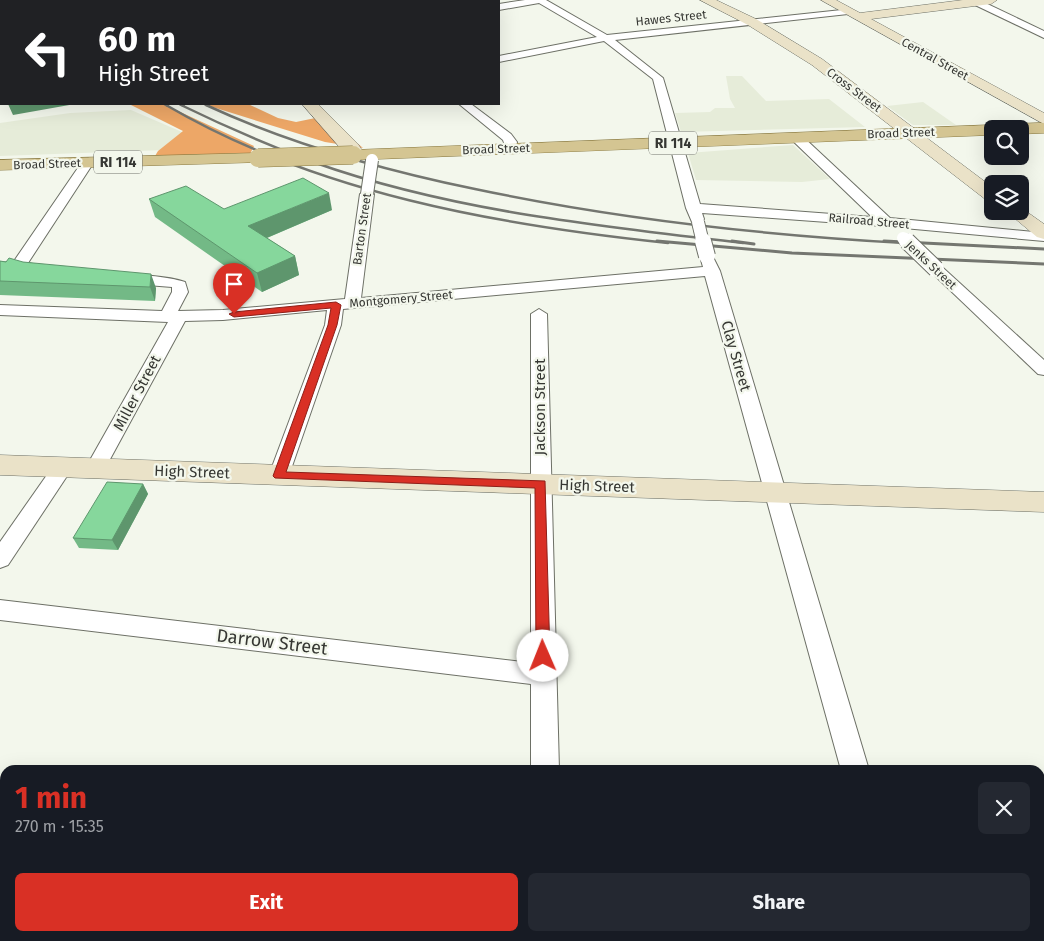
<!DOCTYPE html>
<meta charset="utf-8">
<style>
:root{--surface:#171b24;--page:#242831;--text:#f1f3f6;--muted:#9ea1a6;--accent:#d93025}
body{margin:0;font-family:"Fira Sans",sans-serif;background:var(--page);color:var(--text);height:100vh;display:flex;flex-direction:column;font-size:19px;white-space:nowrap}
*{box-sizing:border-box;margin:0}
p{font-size:16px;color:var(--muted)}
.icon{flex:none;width:28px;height:28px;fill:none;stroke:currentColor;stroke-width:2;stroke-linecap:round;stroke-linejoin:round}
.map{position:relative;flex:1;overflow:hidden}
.side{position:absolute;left:0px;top:765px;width:1045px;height:176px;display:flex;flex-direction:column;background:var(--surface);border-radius:15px 15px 0 0;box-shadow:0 5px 20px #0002}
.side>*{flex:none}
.hud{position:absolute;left:0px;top:0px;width:500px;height:105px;box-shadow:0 5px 20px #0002;background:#202124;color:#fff;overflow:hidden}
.buttons{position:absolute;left:984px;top:120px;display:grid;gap:10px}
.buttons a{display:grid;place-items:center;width:45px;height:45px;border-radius:8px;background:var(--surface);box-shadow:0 5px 20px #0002;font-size:25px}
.pin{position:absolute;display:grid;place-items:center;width:42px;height:42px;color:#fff;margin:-51px -21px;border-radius:50% 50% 50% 0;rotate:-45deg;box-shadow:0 0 5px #0007}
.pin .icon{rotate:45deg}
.me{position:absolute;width:55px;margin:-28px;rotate:359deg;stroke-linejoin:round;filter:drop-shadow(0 0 4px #0008)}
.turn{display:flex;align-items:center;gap:18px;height:105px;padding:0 15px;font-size:22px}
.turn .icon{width:65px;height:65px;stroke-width:2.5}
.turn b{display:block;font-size:35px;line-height:42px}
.round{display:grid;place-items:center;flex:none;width:52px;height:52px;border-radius:8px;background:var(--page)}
.summary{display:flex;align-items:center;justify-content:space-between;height:85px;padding:0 15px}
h1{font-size:30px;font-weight:700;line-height:38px;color:var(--accent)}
.cta{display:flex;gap:10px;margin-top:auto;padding:10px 15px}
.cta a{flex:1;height:58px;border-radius:8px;background:var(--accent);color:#fff;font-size:20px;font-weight:700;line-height:58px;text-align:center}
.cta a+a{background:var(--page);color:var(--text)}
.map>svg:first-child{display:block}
.built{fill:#e6ecd9}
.forest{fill:#eda767}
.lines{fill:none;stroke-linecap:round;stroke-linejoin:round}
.street-casing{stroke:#6d7066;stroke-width:2}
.secondary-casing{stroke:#6d7066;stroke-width:1}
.primary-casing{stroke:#8a7a41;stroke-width:1}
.street{fill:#fff;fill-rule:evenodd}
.secondary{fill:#eae2c8;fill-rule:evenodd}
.primary{fill:#d4c592;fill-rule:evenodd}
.rail-far2{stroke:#747670;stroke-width:2}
.rail-far1{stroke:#747670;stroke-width:2.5}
.rail{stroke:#747670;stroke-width:3}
.street-bridge-far1-casing{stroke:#6d7066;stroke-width:14;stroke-linecap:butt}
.street-bridge-casing{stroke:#6d7066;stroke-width:18;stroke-linecap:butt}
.primary-bridge-casing{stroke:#8a7a41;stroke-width:19;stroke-linecap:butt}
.street-bridge-far1{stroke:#fff;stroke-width:12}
.street-bridge{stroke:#fff;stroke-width:16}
.primary-bridge{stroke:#d4c592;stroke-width:18}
.wall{fill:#73b986}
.shaded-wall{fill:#5e966d}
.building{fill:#86d79c;stroke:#5e966d}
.route{fill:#d93025;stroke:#8d1f18}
.labels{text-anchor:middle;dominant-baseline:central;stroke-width:4.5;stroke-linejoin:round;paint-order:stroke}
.far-street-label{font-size:12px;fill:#363733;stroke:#f3f7ec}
.shield{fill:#f3f7ec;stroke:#6f716a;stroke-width:1}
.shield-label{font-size:14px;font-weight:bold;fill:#363733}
.street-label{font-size:15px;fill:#363733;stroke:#f3f7ec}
.near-street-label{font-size:18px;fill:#363733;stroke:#f3f7ec}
</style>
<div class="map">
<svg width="1044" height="941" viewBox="0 0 1044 941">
<rect width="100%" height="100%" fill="#f3f7ec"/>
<g class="built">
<path d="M 726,76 L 742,76 L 766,101 L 829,99 L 865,127 L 681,132 L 675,113 L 710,112 L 715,108 L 735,108 L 730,99 Z"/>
<path d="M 923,102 L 956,125 L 913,125 L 887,106 Z"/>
<path d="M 131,110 L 196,138 L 192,149 L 0,156 L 0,123 L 70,113 Z"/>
<path d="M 793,145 L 830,179 L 802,182 L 696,180 L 688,153 Z"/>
</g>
<g class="forest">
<path d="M 129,104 L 163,104 L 254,146 L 248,158 L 152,161 L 158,151 L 183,131 Z"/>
<path d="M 203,104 L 248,104 L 278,118 L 296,122 L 325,116 L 363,148 L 325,142 Z"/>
</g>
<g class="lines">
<defs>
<g id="street">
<path d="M 525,0 L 546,0 L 607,35 L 851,9 L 851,13 L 848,14 L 615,40 L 663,78 L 700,204 L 872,217 L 793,141 L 791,138 L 797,134 L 801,135 L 890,218 L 1044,233 L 1044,241 L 882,226 L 702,213 L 704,219 L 702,222 L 692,222 L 686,208 L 653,79 L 604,41 L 499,62 L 499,56 L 597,37 L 539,3 L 499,10 L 499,4 Z"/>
<path d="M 974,0 L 979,0 L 1044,31 L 1044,38 L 973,4 Z"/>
<path d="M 459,104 L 471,104 L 511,134 L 517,142 L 515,152 L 507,152 L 503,140 Z"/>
<path d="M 88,158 L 94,162 L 28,263 L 46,267 L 49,270 L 41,275 L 21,271 L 12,264 L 84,159 Z"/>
<path d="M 367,190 L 374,194 L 361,298 L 703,267 L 701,260 L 703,257 L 713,257 L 720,271 L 869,770 L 841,770 L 705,276 L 343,309 L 341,325 L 289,475 L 286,480 L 279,482 L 272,480 L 269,475 L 325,325 L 327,310 L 223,320 L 185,321 L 102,474 L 95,476 L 88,474 L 85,469 L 168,322 L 0,315 L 0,305 L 162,311 L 172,292 L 172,287 L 122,283 L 119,280 C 126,270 174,278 185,282 L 188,292 L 178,311 L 223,310 L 345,299 L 360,194 Z"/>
<path d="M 936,264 L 941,266 L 1044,360 L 1044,375 L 1038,374 L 931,272 L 928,269 L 931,266 Z"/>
<path d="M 539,309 L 547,314 L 559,770 L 531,770 L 531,684 L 0,620 L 0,600 L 531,663 L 531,314 Z"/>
<path d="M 63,460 L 70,462 L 73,467 L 8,565 L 0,568 L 0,542 L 56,462 Z"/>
<rect x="532" y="936" width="32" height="5"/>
<path d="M 888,936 L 919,936 L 921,941 L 889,941 Z"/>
</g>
<g id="secondary">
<path d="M 203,0 L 216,0 L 217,1 L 204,1 Z"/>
<path d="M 700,0 L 716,0 L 756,19 L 822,59 L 992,187 L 992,200 L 985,199 L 812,65 L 748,25 Z"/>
<path d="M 821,0 L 836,0 L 860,13 L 963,0 L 997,0 L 991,4 L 871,19 L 1044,113 L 1044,124 Z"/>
<path d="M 302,104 L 318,104 L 358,144 L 365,155 L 362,159 L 350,159 Z"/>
<path d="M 1020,207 L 1044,224 L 1044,239 L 1037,237 L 1006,211 L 1020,211 Z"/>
<path d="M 0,455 L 1044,492 L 1044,512 L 0,475 Z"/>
</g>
<g id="primary">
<rect x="0" y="15" width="1" height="8"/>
<path d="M 1044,123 L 1044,133 L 1020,134 L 1020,129 L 1007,129 L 1015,124 Z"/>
<path d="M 992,125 L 999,129 L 992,129 L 992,135 L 353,160 L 347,159 L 344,155 L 347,151 L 353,150 Z"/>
<path d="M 258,153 L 264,154 L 267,158 L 264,162 L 0,170 L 0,160 Z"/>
</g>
</defs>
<use href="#street" class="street-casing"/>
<use href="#secondary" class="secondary-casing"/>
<use href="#primary" class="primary-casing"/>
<use href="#street" class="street"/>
<use href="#secondary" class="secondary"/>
<use href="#primary" class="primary"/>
<g class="rail-far2">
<path d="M 36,0 L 38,1"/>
<path d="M 164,104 L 168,106"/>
<path d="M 179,104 L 184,106"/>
<path d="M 204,104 L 209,106"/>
</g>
<g class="rail-far1">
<path d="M 166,105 C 316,193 497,225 668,243"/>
<path d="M 181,105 C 224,126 268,145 313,162 C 450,211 599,226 743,243"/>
<path d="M 206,105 C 292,145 383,170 475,189 C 617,219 761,235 905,243"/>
</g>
<g class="rail">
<path d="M 657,241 L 792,253 L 1044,264"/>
<path d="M 732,241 L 754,244"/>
<path d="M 884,241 L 1044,249"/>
</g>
<defs>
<g id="street-bridge-far1">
<path d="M 367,194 L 372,160"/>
<path d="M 698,222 L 703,243"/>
<path d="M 903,238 L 908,243"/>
</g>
<g id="street-bridge">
<path d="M 703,241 L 707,256"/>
<path d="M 907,241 L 936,269"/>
</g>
<path id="primary-bridge" d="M 258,158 L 353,155"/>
</defs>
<use href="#street-bridge-far1" class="street-bridge-far1-casing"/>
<use href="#street-bridge" class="street-bridge-casing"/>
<use href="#primary-bridge" class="primary-bridge-casing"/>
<use href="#street-bridge-far1" class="street-bridge-far1"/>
<use href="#street-bridge" class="street-bridge"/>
<use href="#primary-bridge" class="primary-bridge"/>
</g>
<g class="wall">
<path d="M 149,199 L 224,209 L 332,210 L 267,238 L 295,256 L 299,275 L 262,292 L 155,217 Z"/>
<path d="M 0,261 L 23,262 L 156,288 L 155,301 L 0,295 Z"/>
<path d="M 143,484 L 148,494 L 118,550 L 79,548 L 73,538 Z"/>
</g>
<g class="shaded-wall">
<path d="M 8,104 L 75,104 L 13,115 Z"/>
<path d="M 329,193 L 332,210 L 252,244 L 248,226 Z"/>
<path d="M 295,256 L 299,275 L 262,292 L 257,273 Z"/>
<path d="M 151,274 L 156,288 L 155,301 L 150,287 Z"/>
<path d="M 143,484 L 148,494 L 118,550 L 112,540 Z"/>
</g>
<g class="building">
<path d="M 0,58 L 1,58 L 1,85 L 0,81 Z"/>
<path d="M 303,178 L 329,193 L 248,226 L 295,256 L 257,273 L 149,199 L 186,186 L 224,209 Z"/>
<path d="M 9,258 L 23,262 L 151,274 L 150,287 L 0,281 L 0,261 L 6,262 Z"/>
<path d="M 107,482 L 143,484 L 112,540 L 73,538 Z"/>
</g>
<path class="route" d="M 336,302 L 341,305 L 337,325 L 286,472 L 545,481 L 550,656 L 548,660 L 543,662 L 538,660 L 536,656 L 535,488 L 275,478 L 273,476 L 328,325 L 331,308 L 234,317 L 229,314 L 234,312 Z"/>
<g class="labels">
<g class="far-street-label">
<text transform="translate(671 18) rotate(-6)">Hawes Street</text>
<text transform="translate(935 59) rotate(29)">Central Street</text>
<text transform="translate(854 90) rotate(37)">Cross Street</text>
<text transform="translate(901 133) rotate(-2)">Broad Street</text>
<text transform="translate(496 149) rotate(-2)">Broad Street</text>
<text transform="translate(47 164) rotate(-2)">Broad Street</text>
<text transform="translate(869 221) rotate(5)">Railroad Street</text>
<text transform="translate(362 229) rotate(-82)">Barton Street</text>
<text transform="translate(931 265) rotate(43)">Jenks Street</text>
<text transform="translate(401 299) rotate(-5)">Montgomery Street</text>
</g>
<g class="shield">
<rect x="649" y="131.5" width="48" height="23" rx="4"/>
<rect x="94" y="150.5" width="48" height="23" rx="4"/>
</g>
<g class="shield-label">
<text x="673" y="143">RI 114</text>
<text x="118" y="162">RI 114</text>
</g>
<g class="street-label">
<text transform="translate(736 356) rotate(74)">Clay Street</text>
<text transform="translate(137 393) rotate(-62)">Miller Street</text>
<text transform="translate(540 407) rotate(-90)">Jackson Street</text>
<text transform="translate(192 472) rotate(2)">High Street</text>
<text transform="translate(597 486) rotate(2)">High Street</text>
</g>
<g class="near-street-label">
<text transform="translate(272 642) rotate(7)">Darrow Street</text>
</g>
</g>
</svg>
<div class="buttons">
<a><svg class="icon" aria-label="search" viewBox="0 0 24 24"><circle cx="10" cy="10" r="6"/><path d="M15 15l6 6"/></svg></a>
<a><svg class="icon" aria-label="layers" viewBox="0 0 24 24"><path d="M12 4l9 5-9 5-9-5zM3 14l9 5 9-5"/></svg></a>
</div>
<div class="pin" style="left:234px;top:314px;background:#d93025"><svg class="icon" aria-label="arrive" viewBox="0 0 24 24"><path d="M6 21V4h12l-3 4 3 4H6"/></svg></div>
<svg class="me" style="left:543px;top:656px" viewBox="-20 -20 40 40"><circle r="19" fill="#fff"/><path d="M0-13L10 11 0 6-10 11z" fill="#d93025"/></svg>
<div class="hud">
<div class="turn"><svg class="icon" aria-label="left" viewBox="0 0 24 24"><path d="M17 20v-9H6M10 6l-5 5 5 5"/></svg><div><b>60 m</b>High Street</div></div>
</div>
<section class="side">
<div class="summary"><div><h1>1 min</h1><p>270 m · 15:35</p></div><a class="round"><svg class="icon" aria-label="close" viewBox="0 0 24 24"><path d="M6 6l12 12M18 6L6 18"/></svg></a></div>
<div class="cta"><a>Exit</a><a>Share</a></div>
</section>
</div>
